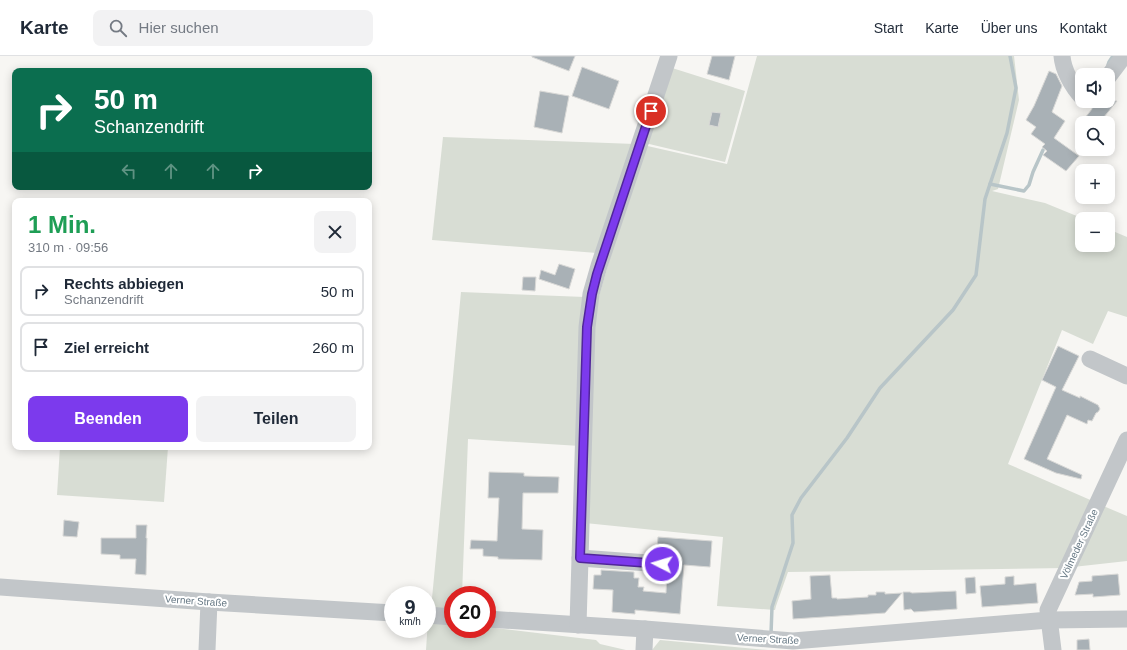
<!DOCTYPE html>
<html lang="de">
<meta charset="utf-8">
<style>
:root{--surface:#fff;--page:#f2f2f3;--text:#1f2937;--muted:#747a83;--line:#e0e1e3;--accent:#7c3aed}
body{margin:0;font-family:Arial,sans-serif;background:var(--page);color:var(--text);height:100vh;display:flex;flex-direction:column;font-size:15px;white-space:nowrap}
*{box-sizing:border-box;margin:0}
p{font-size:13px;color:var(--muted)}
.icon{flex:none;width:22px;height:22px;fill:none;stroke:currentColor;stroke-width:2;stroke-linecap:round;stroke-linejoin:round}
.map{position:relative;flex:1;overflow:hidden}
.panel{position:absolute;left:12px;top:142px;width:360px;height:252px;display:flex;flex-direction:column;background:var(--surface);border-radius:8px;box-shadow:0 2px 10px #0003}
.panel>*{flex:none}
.top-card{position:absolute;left:12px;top:12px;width:360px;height:122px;border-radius:8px;box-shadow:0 2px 10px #0003;background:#0b6e4f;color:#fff;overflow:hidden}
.fabs{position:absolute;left:1075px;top:12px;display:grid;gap:8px}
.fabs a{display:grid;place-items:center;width:40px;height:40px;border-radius:8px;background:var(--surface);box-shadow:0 2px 10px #0003;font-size:20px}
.speed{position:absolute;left:384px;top:530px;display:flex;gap:8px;font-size:20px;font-weight:700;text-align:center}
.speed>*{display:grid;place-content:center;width:52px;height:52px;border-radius:50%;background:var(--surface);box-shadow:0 2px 10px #0003;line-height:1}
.speed small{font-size:10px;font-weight:400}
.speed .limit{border:6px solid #d22;background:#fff;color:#111}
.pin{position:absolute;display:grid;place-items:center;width:34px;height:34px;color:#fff;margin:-17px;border:2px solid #fff;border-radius:50%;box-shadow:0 1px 4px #0007}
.me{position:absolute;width:44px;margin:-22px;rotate:275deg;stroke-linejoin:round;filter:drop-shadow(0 0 3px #0008)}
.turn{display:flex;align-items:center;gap:14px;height:84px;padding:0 16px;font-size:18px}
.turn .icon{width:52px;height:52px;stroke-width:2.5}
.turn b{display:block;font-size:28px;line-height:34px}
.lanes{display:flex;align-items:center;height:38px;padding:0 16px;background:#0003;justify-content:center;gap:20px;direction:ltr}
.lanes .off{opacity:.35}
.round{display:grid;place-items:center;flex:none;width:42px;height:42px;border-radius:8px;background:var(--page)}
.head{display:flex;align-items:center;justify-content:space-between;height:68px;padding:0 16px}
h1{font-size:24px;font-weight:600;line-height:30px;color:#1e9e55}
.action{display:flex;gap:8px;margin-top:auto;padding:8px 16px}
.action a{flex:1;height:46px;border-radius:8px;background:var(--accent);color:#fff;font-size:16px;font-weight:600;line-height:46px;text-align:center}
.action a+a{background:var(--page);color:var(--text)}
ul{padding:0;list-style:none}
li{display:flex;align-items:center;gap:12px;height:50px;margin:0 8px 6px;padding:0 8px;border:2px solid var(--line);border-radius:8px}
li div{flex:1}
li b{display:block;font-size:15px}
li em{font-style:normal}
header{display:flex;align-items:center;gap:24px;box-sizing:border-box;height:56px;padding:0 20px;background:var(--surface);border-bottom:1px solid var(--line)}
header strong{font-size:19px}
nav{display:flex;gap:22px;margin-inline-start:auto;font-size:14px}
.search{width:280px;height:36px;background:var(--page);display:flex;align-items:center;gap:10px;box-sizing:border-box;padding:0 14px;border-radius:8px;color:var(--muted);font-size:15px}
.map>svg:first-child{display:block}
.green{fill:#d8ddd4}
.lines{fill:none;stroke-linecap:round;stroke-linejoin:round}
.stream{stroke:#b8c5c8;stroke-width:3.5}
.building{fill:#a9b1b6;stroke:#d8d8d6}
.minor{stroke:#c2c6c9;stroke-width:17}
.route-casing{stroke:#51269a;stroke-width:10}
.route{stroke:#7c3aed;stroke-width:7}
.labels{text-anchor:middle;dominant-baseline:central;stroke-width:4;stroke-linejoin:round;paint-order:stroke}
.street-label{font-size:10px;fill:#667884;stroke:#fff}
</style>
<header>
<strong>Karte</strong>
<div class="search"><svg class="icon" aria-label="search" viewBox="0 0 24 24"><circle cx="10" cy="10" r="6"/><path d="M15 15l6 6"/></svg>Hier suchen</div>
<nav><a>Start</a><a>Karte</a><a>Über uns</a><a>Kontakt</a></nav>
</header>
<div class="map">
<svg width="1127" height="594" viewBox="0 0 1127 594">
<rect width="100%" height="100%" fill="#f7f6f3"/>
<g class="green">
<path d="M 757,0 L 1014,0 L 1019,44 L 998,133 L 992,135 L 1045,147 L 1084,163 L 1082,163 L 1082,189 L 1108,189 L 1108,173 L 1127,181 L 1127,261 L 1108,255 L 1093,288 L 1062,274 L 1008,408 L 1095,446 L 1065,512 L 788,516 L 776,550 L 775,554 L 717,550 L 723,481 L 585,467 L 590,271 L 643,89 L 727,108 Z"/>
<path d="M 669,11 L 745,35 L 725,106 L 645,87 Z"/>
<path d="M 443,81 L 635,88 L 597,197 L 432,184 Z"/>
<path d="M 461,236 L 585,241 L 580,390 L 468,383 L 462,539 L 453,539 L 453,554 L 431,553 Z"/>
<path d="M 60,391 L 168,391 L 164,446 L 57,439 Z"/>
<path d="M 1101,449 L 1127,460 L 1127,505 L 1073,511 Z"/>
<path d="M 428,564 L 453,567 L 453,573 L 487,573 L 487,571 L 596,584 L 600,588 L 626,594 L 426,594 Z"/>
<path d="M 660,584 L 768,594 L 652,594 Z"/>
</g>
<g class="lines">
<g class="stream">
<path d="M 1108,9 L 1109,6 L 1113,0"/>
<path d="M 990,128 L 1024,135 L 1029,129 L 1033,116 L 1043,94"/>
<path d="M 771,578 L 772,551 L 793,487 L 792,459 L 801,442 L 847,382 L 880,332 L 953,254 L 976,219 L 985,143 L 1007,77 L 1016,32 L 1010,0"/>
</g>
</g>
<g class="building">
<path d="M 532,0 L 575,0 L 569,15 L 532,1 Z"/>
<path d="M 712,0 L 735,0 L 729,24 L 707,18 Z"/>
<path d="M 582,11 L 619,25 L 609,53 L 572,40 Z"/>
<path d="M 1049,15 L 1056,18 L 1062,30 L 1052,56 L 1065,65 L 1054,82 L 1079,100 L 1066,115 L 1043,99 L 1047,95 L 1042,91 L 1045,88 L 1031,78 L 1036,71 L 1026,64 L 1034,50 Z"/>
<path d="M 540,35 L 569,40 L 562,77 L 534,71 Z"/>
<path d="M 1097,45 L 1117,45 L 1099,67 L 1081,67 L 1092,53 L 1092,48 L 1096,47 Z"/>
<path d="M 712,56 L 721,57 L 718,71 L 709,69 Z"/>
<path d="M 559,208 L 575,213 L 569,233 L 539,223 L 541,214 L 555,219 Z"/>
<path d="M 523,221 L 536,221 L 535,235 L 522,234 Z"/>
<path d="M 1058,290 L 1079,300 L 1062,334 L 1080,342 L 1080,340 L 1098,349 L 1100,353 L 1098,356 L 1096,357 L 1092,365 L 1088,364 L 1087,368 L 1067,359 L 1047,403 L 1082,419 L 1081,423 L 1056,417 L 1024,403 L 1056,331 L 1042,324 Z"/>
<path d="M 489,416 L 524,417 L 524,420 L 559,421 L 558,437 L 523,437 L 522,473 L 543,474 L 542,504 L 498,503 L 498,501 L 483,500 L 483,493 L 470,493 L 471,484 L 497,485 L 499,442 L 488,442 Z"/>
<path d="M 64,464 L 79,466 L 77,481 L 63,480 Z"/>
<path d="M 136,469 L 147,469 L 146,482 L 147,482 L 146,519 L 135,518 L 136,503 L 120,503 L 120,499 L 101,498 L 101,482 L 136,482 Z"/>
<path d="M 658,481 L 712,485 L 710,511 L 684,509 L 680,558 L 635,554 L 635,558 L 612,556 L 613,534 L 593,533 L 594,519 L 601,519 L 601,514 L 634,516 L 634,522 L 639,522 L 638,531 L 644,531 L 643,535 L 666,537 L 667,517 L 670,513 L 672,508 L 671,504 L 668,500 L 668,493 L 657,492 Z"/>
<path d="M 1118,518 L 1120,539 L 1093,541 L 1093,538 L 1075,539 L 1079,526 L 1092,525 L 1092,520 Z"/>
<path d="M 830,519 L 832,542 L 837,542 L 837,543 L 868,541 L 868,539 L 876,539 L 876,536 L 885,536 L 885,538 L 902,537 L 885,557 L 793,563 L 792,545 L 811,543 L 810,520 Z"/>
<path d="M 1014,520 L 1014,529 L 1036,527 L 1038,547 L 982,551 L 980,530 L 1005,528 L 1005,521 Z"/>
<path d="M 975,521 L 976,537 L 966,538 L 965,522 Z"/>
<path d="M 956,535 L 957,553 L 914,556 L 911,553 L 904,554 L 903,536 L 910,536 L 912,537 Z"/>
<path d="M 1089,583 L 1090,594 L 1077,594 L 1077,584 Z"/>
</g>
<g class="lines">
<g class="minor">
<path d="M 1062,0 C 1063,14 1072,30 1082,41"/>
<path d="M 1108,21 L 1124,0"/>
<path d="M 1090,303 L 1127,320"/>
<path d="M 580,502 L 662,508"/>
<path d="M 0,531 L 209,546 L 393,557"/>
<path d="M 427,559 L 453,561"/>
<path d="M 487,563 L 645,573 L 793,585 L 1049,564 L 1127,563"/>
<path d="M 578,569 L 587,271 L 591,238 L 599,210 L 669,0"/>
<path d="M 207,594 L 209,546"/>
<path d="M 644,594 L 645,573"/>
<path d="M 1053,594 L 1048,554 L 1127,384"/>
</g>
</g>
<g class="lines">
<defs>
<path id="route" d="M 651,55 L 597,218 L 592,238 L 587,271 L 580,502 L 662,508"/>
</defs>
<use href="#route" class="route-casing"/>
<use href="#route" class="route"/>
</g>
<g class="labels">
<g class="street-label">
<text transform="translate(1079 488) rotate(-65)">Völmeder Straße</text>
<text transform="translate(196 545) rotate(4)">Verner Straße</text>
<text transform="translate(768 583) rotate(3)">Verner Straße</text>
</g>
</g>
</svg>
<div class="fabs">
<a><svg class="icon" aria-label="sound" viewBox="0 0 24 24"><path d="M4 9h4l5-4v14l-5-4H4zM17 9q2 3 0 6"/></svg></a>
<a><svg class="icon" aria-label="search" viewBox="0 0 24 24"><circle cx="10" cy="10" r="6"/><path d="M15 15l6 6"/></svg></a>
<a>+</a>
<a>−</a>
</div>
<div class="speed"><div>9<small>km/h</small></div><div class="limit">20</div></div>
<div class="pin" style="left:651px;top:55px;background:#d93025"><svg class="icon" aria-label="arrive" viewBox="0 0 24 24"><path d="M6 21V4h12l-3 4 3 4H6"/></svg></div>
<svg class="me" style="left:662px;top:508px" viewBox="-20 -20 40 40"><circle r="17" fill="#7c3aed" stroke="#fff" stroke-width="3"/><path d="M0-11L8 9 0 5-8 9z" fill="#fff"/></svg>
<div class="top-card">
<div class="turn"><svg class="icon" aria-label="right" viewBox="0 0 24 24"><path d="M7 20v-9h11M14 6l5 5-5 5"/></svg><div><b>50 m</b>Schanzendrift</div></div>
<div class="lanes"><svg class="icon off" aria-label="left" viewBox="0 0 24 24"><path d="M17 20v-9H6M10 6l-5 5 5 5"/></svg><svg class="icon off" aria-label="ahead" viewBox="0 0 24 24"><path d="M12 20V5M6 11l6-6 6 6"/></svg><svg class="icon off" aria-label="ahead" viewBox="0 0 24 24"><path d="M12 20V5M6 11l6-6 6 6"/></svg><svg class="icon" aria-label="right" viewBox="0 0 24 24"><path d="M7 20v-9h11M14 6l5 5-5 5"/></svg></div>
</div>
<section class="panel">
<div class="head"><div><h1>1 Min.</h1><p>310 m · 09:56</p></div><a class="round"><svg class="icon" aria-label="close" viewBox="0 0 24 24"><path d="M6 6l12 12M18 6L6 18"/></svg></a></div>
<ul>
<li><svg class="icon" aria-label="right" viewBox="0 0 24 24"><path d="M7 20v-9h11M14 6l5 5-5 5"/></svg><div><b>Rechts abbiegen</b><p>Schanzendrift</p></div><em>50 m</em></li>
<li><svg class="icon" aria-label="arrive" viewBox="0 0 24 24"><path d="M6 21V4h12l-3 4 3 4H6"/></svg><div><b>Ziel erreicht</b></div><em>260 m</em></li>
</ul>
<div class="action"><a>Beenden</a><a>Teilen</a></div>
</section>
</div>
